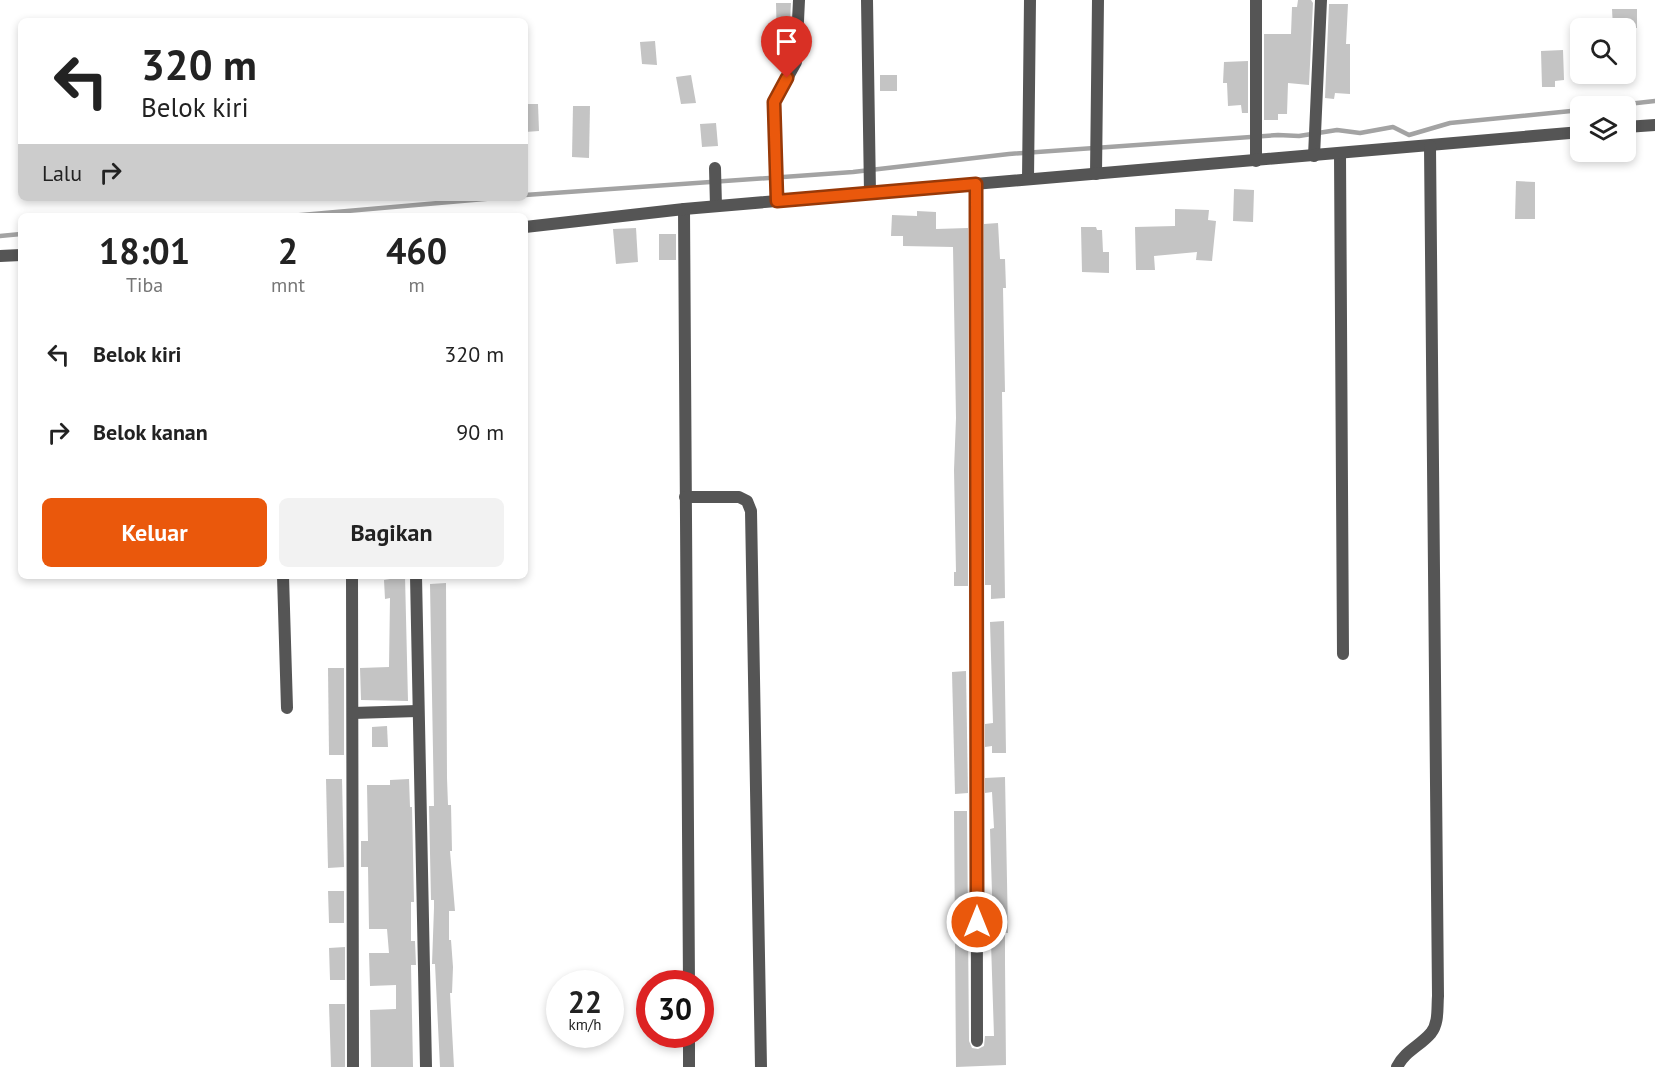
<!DOCTYPE html>
<html lang="id">
<style>
:root{--surface:#fff;--page:#f2f2f2;--text:#222;--muted:#767676;--accent:#ea580c}
body{margin:0;font-family:"PT Sans",sans-serif;background:var(--page);color:var(--text);height:100vh;display:flex;flex-direction:column;font-size:22px;white-space:nowrap}
*{box-sizing:border-box;margin:0}
p{font-size:20px;color:var(--muted)}
.icon{flex:none;width:33px;height:33px;fill:none;stroke:currentColor;stroke-width:2;stroke-linecap:round;stroke-linejoin:round}
.map{position:relative;flex:1;overflow:hidden}
.panel{position:absolute;left:18px;top:213px;width:510px;height:366px;display:flex;flex-direction:column;background:var(--surface);border-radius:9px;box-shadow:0 3px 9px #0003}
.panel>*{flex:none}
.top-card{position:absolute;left:18px;top:18px;width:510px;height:183px;border-radius:9px;box-shadow:0 3px 9px #0003;background:#fff;color:var(--text);overflow:hidden}
.fabs{position:absolute;left:1570px;top:18px;display:grid;gap:12px}
.fabs a{display:grid;place-items:center;width:66px;height:66px;border-radius:9px;background:var(--surface);box-shadow:0 3px 9px #0003;font-size:30px}
.speed{position:absolute;left:546px;top:970px;display:flex;gap:12px;font-size:30px;font-weight:700;text-align:center}
.speed>*{display:grid;place-content:center;width:78px;height:78px;border-radius:50%;background:var(--surface);box-shadow:0 3px 9px #0003;line-height:1}
.speed small{font-size:15px;font-weight:400}
.speed .limit{border:9px solid #d22;background:#fff;color:#111}
.pin{position:absolute;display:grid;place-items:center;width:51px;height:51px;color:#fff;margin:-62px -26px;border-radius:50% 50% 50% 0;rotate:-45deg;box-shadow:0 0 6px #0007}
.pin .icon{rotate:45deg}
.me{position:absolute;width:66px;margin:-33px;rotate:0deg;stroke-linejoin:round;filter:drop-shadow(0 0 4px #0008)}
.turn{display:flex;align-items:center;gap:21px;height:126px;padding:0 24px;font-size:27px}
.turn .icon{width:78px;height:78px;stroke-width:2.5}
.turn b{display:block;font-size:42px;line-height:51px}
.then{display:flex;align-items:center;height:57px;padding:0 24px;background:#0003;gap:12px;font-size:22px}
.eta{display:flex;justify-content:space-evenly;align-items:center;height:102px;text-align:center}
.eta b{font-size:36px;font-weight:700;line-height:42px}
.cta{display:flex;gap:12px;margin-top:auto;padding:12px 24px}
.cta a{flex:1;height:69px;border-radius:9px;background:var(--accent);color:#fff;font-size:24px;font-weight:700;line-height:69px;text-align:center}
.cta a+a{background:var(--page);color:var(--text)}
ul{padding:0;list-style:none}
li{display:flex;align-items:center;gap:18px;height:78px;padding:0 24px}
li div{flex:1}
li b{display:block;font-size:22px}
li em{font-style:normal}
.map>svg:first-child{display:block}
.lines{fill:none;stroke-linecap:round;stroke-linejoin:round}
.stream{stroke:#a3a3a3;stroke-width:4.5}
.building{fill:#c4c4c4}
.street{stroke:#555;stroke-width:12}
.route-casing{stroke:#983908;stroke-width:15}
.route{stroke:#ea580c;stroke-width:10}
</style>
<div class="map">
<svg width="1655" height="1067" viewBox="0 0 1655 1067">
<rect width="100%" height="100%" fill="#fff"/>
<g class="lines">
<g class="stream">
<path d="M 1610,106 L 1655,101"/>
<path d="M 525,195 L 853,172 L 1009,154 L 1278,135 L 1299,136 L 1337,130 L 1360,133 L 1393,127 L 1409,135 L 1450,123 L 1581,110"/>
<path d="M 290,216 L 496,198"/>
<path d="M 0,236 L 21,234"/>
</g>
</g>
<g class="building">
<path d="M 1298,0 L 1311,0 L 1313,3 L 1309,85 L 1288,83 L 1287,114 L 1278,114 L 1278,120 L 1264,120 L 1264,34 L 1291,34 L 1292,7 L 1297,7 Z"/>
<path d="M 776,3 L 791,3 L 789,42 L 777,42 Z"/>
<path d="M 1329,4 L 1348,4 L 1346,44 L 1350,44 L 1350,94 L 1335,93 L 1334,99 L 1325,98 Z"/>
<path d="M 1612,9 L 1637,9 L 1637,28 L 1613,28 Z"/>
<path d="M 655,41 L 657,65 L 642,64 L 640,42 Z"/>
<path d="M 1563,50 L 1564,80 L 1555,81 L 1555,87 L 1542,87 L 1541,51 Z"/>
<path d="M 1248,61 L 1248,113 L 1242,113 L 1241,105 L 1228,106 L 1227,83 L 1223,83 L 1224,62 Z"/>
<path d="M 691,75 L 696,103 L 681,104 L 676,77 Z"/>
<rect x="880" y="75" width="17" height="16"/>
<path d="M 525,104 L 538,104 L 539,131 L 525,132 Z"/>
<path d="M 573,106 L 590,106 L 589,158 L 572,157 Z"/>
<path d="M 716,123 L 718,146 L 702,147 L 700,124 Z"/>
<path d="M 1516,181 L 1535,182 L 1535,219 L 1515,219 Z"/>
<path d="M 1234,189 L 1254,190 L 1253,222 L 1233,221 Z"/>
<path d="M 1175,209 L 1209,210 L 1208,220 L 1216,221 L 1212,261 L 1196,260 L 1197,252 L 1154,256 L 1155,270 L 1136,270 L 1135,227 L 1175,226 Z"/>
<path d="M 917,211 L 936,212 L 936,229 L 968,228 L 968,586 L 954,586 L 954,572 L 956,572 L 954,470 L 956,418 L 953,247 L 903,246 L 903,236 L 891,236 L 892,215 L 917,216 Z"/>
<path d="M 998,223 L 1000,259 L 1005,259 L 1006,288 L 1003,288 L 1005,392 L 1002,392 L 1005,598 L 991,599 L 991,585 L 985,585 L 984,224 Z"/>
<path d="M 1081,227 L 1096,227 L 1097,230 L 1102,230 L 1103,252 L 1109,252 L 1109,273 L 1082,272 Z"/>
<path d="M 636,228 L 638,262 L 616,264 L 613,229 Z"/>
<rect x="659" y="234" width="17" height="26"/>
<path d="M 390,576 L 405,576 L 408,701 L 361,700 L 360,668 L 389,667 L 390,598 L 385,599 L 384,580 L 390,579 Z"/>
<path d="M 446,583 L 447,778 L 448,805 L 451,805 L 452,851 L 450,851 L 455,911 L 449,911 L 449,940 L 451,940 L 453,967 L 452,993 L 450,993 L 454,1067 L 440,1067 L 435,964 L 432,964 L 434,908 L 434,900 L 431,900 L 429,806 L 434,806 L 430,584 Z"/>
<path d="M 1004,621 L 1006,753 L 992,753 L 992,746 L 985,747 L 985,724 L 993,723 L 990,622 Z"/>
<path d="M 328,668 L 344,668 L 344,755 L 329,755 Z"/>
<path d="M 966,671 L 968,793 L 955,794 L 952,672 Z"/>
<path d="M 387,726 L 388,747 L 372,747 L 372,727 Z"/>
<path d="M 1005,777 L 1008,933 L 1005,933 L 1005,963 L 1006,1065 L 956,1067 L 954,811 L 967,811 L 969,1041 L 972,1048 L 978,1049 L 984,1046 L 985,1036 L 994,1036 L 991,943 L 985,943 L 985,925 L 993,925 L 990,829 L 994,828 L 992,792 L 985,793 L 985,778 Z"/>
<path d="M 326,779 L 342,779 L 344,867 L 328,868 Z"/>
<path d="M 409,779 L 410,807 L 412,807 L 414,902 L 411,902 L 411,941 L 415,941 L 416,965 L 411,965 L 413,1067 L 371,1067 L 370,1010 L 396,1009 L 396,985 L 370,986 L 369,953 L 389,953 L 387,929 L 369,929 L 368,867 L 361,867 L 361,841 L 368,841 L 367,785 L 390,785 L 390,780 Z"/>
<path d="M 328,891 L 344,891 L 344,923 L 329,923 Z"/>
<path d="M 345,947 L 345,980 L 330,980 L 329,948 Z"/>
<path d="M 329,1004 L 345,1004 L 345,1067 L 331,1067 Z"/>
</g>
<g class="lines">
<g class="street">
<path d="M 867,0 L 870,193"/>
<path d="M 1256,0 L 1256,161"/>
<path d="M 1626,127 L 1655,125"/>
<path d="M 1340,154 L 1343,654"/>
<path d="M 1314,156 L 1321,0"/>
<path d="M 715,168 L 716,206"/>
<path d="M 1096,174 L 1098,0"/>
<path d="M 1028,179 L 1030,0"/>
<path d="M 976,184 L 977,1041"/>
<path d="M 777,201 L 774,102 L 796,62 L 799,0"/>
<path d="M 684,209 L 689,984"/>
<path d="M 525,227 L 684,209 L 1581,132"/>
<path d="M 0,256 L 21,255"/>
<path d="M 685,497 L 739,497 L 747,501 L 751,511 L 761,1067"/>
<path d="M 283,576 L 287,708"/>
<path d="M 352,576 L 353,1067"/>
<path d="M 416,576 L 426,1067"/>
<path d="M 353,713 L 417,711"/>
<path d="M 689,1035 L 689,1067"/>
<path d="M 1397,1067 C 1405,1051 1420,1046 1431,1033 C 1439,1023 1437,1008 1438,996 L 1430,146"/>
</g>
</g>
<g class="lines">
<defs>
<path id="route" d="M 787,78 L 774,102 L 777,201 L 976,184 L 977,922"/>
</defs>
<use href="#route" class="route-casing"/>
<use href="#route" class="route"/>
</g>
</svg>
<div class="fabs">
<a><svg class="icon" aria-label="search" viewBox="0 0 24 24"><circle cx="10" cy="10" r="6"/><path d="M15 15l6 6"/></svg></a>
<a><svg class="icon" aria-label="layers" viewBox="0 0 24 24"><path d="M12 4l9 5-9 5-9-5zM3 14l9 5 9-5"/></svg></a>
</div>
<div class="speed"><div>22<small>km/h</small></div><div class="limit">30</div></div>
<div class="pin" style="left:787px;top:78px;background:#d93025"><svg class="icon" aria-label="arrive" viewBox="0 0 24 24"><path d="M6 21V4h12l-3 4 3 4H6"/></svg></div>
<svg class="me" style="left:977px;top:922px" viewBox="-20 -20 40 40"><circle r="17" fill="#ea580c" stroke="#fff" stroke-width="3"/><path d="M0-11L8 9 0 5-8 9z" fill="#fff"/></svg>
<div class="top-card">
<div class="turn"><svg class="icon" aria-label="left" viewBox="0 0 24 24"><path d="M17 20v-9H6M10 6l-5 5 5 5"/></svg><div><b>320 m</b>Belok kiri</div></div>
<div class="then">Lalu<svg class="icon" aria-label="right" viewBox="0 0 24 24"><path d="M7 20v-9h11M14 6l5 5-5 5"/></svg></div>
</div>
<section class="panel">
<div class="eta">
<div><b>18:01</b><p>Tiba</p></div>
<div><b>2</b><p>mnt</p></div>
<div><b>460</b><p>m</p></div>
</div>
<ul>
<li><svg class="icon" aria-label="left" viewBox="0 0 24 24"><path d="M17 20v-9H6M10 6l-5 5 5 5"/></svg><div><b>Belok kiri</b></div><em>320 m</em></li>
<li><svg class="icon" aria-label="right" viewBox="0 0 24 24"><path d="M7 20v-9h11M14 6l5 5-5 5"/></svg><div><b>Belok kanan</b></div><em>90 m</em></li>
</ul>
<div class="cta"><a>Keluar</a><a>Bagikan</a></div>
</section>
</div>
